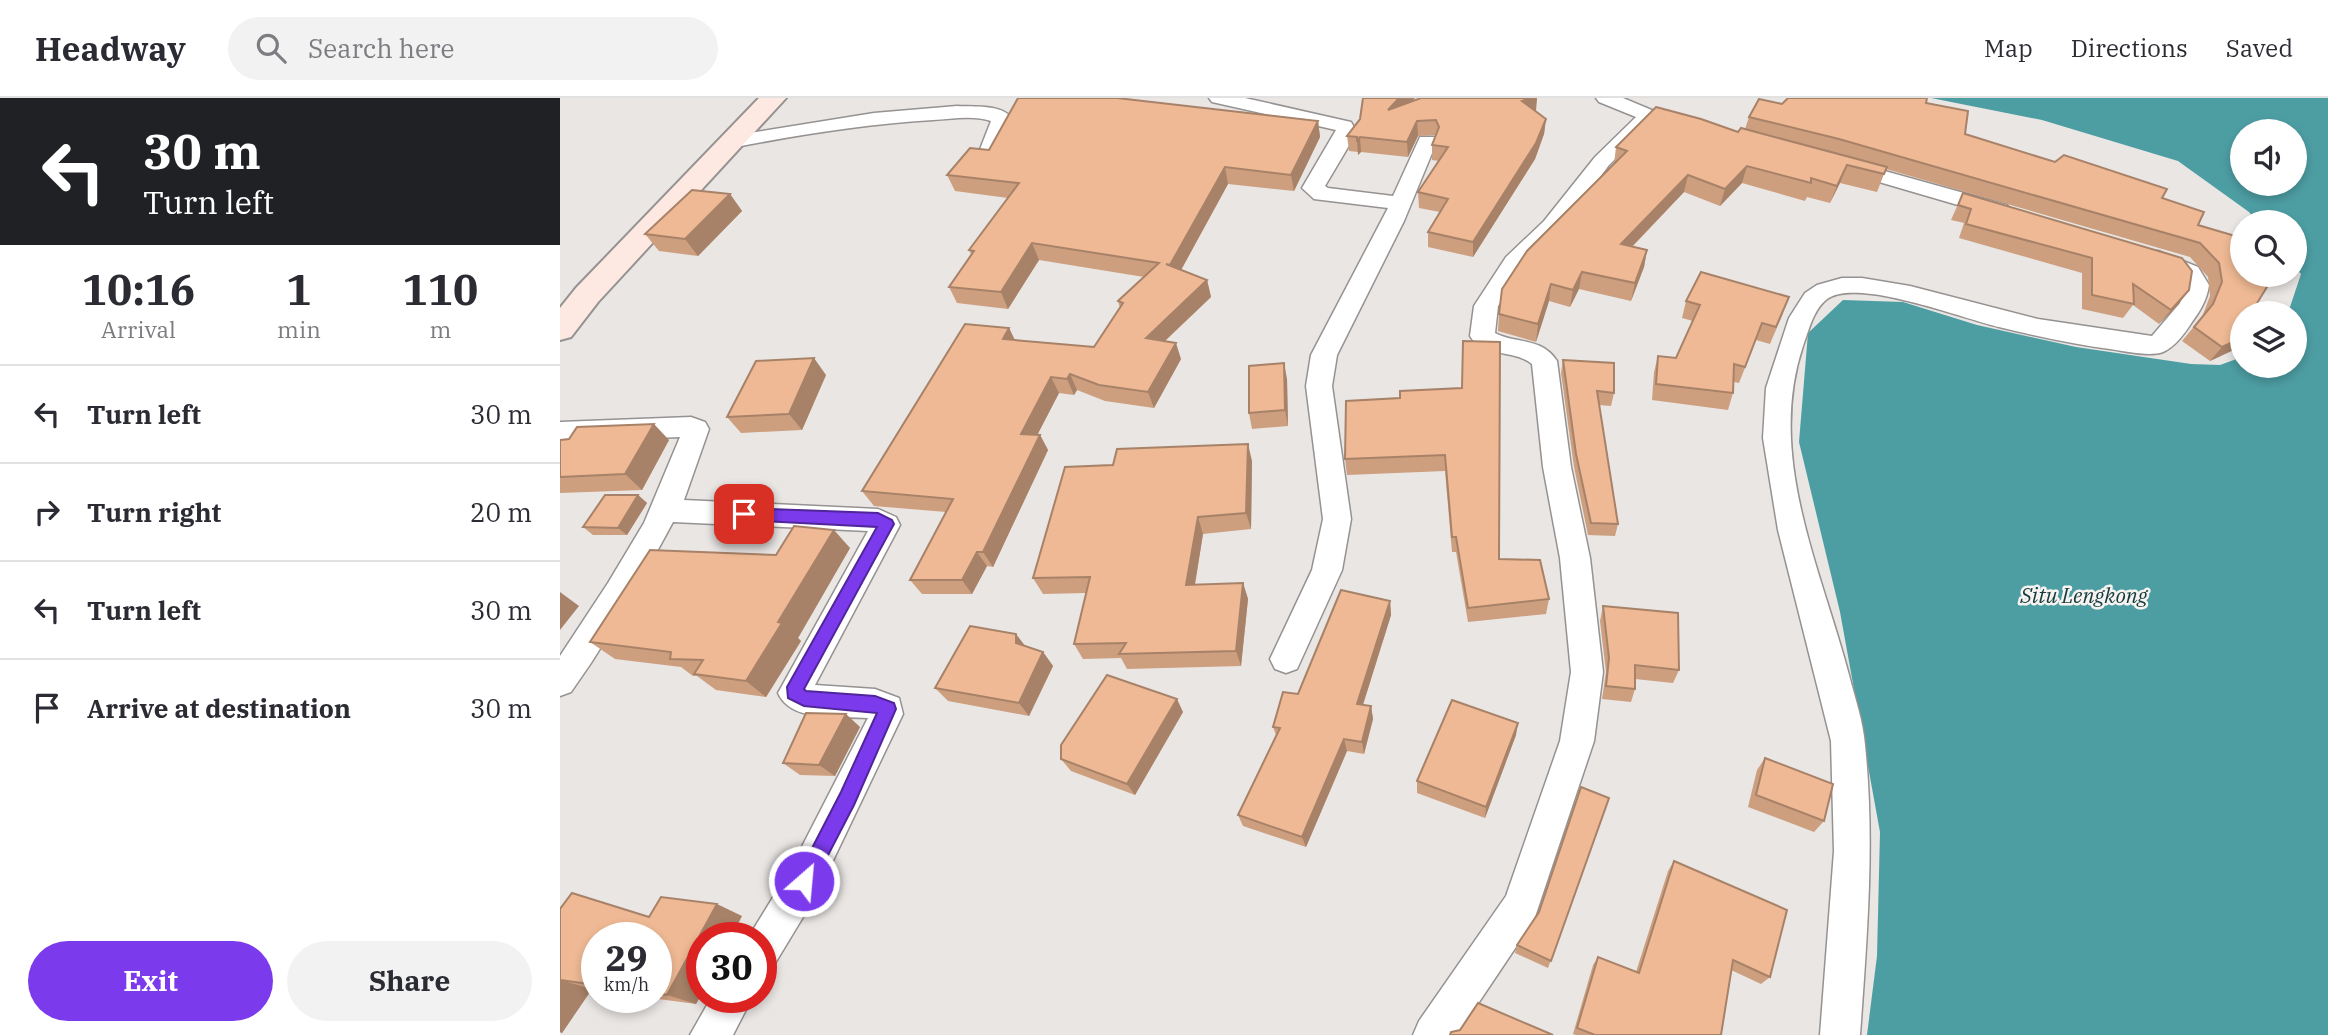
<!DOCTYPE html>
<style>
:root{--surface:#fff;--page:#f2f2f3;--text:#2b2b33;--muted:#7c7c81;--line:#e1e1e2;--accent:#7c3aed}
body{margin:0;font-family:"IBM Plex Serif",serif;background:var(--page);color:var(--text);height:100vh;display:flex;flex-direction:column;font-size:26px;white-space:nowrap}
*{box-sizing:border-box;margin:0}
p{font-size:23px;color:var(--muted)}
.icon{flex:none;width:38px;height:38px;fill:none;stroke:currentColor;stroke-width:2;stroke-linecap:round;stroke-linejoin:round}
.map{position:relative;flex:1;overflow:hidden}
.drawer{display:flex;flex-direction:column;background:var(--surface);width:560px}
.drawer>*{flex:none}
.banner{background:#202124;color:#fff;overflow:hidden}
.controls{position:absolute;left:1670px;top:21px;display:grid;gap:14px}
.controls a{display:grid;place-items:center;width:77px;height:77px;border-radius:50%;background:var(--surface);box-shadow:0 4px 10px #0003;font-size:35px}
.speed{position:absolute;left:21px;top:824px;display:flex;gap:14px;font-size:35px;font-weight:700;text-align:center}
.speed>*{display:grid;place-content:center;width:91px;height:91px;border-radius:50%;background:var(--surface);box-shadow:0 4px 10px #0003;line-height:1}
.speed small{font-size:18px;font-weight:400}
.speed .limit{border:10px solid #d22;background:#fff;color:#111}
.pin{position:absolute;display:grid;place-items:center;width:60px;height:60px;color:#fff;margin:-30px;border-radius:14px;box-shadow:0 4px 10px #0006}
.me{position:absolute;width:77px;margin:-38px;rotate:27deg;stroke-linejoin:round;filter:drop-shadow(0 0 5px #0008)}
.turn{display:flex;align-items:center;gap:24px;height:147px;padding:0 28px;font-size:32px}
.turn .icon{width:91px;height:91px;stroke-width:2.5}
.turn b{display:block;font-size:49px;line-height:60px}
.eta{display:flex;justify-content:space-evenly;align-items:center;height:119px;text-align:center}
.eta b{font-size:42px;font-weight:700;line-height:49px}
.cta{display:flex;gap:14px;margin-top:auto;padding:14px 28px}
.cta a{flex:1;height:80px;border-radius:42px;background:var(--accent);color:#fff;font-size:28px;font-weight:700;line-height:80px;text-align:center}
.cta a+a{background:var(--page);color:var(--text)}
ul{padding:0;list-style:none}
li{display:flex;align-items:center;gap:21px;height:98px;padding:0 28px;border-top:2px solid var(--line)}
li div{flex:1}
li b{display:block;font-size:26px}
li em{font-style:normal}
header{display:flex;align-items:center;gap:42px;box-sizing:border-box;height:98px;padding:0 35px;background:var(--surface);border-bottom:2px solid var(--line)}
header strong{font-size:33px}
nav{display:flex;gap:38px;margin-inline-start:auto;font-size:24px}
.search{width:490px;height:63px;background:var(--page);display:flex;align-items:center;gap:18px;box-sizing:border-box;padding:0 24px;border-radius:38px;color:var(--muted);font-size:26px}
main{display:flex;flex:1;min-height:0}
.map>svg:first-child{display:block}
.water{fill:#4d9ea3;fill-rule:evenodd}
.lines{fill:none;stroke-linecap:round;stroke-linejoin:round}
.street-casing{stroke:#959291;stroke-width:3}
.secondary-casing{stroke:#959291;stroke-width:4}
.street{fill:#fff;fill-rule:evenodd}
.secondary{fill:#fee9e2;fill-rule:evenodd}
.wall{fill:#cd9f7f}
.shaded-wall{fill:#a78268}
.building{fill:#eeb994;stroke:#a78268;stroke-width:2}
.route{fill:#7c3aed;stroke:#51269a;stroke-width:2}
.labels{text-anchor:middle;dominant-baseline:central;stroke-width:5;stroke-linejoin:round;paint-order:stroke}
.water-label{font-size:21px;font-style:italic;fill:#143b3d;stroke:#f6f3f1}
</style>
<header>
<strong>Headway</strong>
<div class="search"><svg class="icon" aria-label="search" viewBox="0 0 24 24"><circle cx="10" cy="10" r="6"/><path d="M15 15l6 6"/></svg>Search here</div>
<nav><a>Map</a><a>Directions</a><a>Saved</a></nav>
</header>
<main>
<section class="drawer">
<div class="banner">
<div class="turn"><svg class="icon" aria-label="left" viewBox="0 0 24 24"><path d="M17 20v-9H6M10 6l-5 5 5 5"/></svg><div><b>30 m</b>Turn left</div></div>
</div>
<div class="eta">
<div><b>10:16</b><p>Arrival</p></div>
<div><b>1</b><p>min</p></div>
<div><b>110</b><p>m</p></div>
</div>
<ul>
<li><svg class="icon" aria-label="left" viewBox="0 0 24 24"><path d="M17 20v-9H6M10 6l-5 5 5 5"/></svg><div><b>Turn left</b></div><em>30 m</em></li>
<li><svg class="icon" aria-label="right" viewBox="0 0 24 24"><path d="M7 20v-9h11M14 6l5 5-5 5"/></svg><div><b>Turn right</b></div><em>20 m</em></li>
<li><svg class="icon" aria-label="left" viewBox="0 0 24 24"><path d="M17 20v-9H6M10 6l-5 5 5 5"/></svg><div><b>Turn left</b></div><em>30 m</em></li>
<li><svg class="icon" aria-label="arrive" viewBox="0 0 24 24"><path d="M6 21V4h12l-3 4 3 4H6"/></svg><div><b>Arrive at destination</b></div><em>30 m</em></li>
</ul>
<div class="cta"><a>Exit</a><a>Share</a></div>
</section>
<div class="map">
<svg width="1768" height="937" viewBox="0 0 1768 937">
<rect width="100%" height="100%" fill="#e9e6e4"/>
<path class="water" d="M 1371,0 L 1768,0 L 1768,937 L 1307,937 L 1317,858 L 1320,734 L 1280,514 L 1239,344 L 1248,235 L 1283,202 L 1343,204 L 1417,227 L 1516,249 L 1631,266 L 1660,267 L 1682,259 L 1682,268 L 1734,268 L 1734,215 L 1728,215 L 1741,176 L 1734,168 L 1734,124 L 1697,124 L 1689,114 L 1618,63 L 1482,22 ZM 1682,33 L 1734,33 L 1734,86 L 1682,86 Z"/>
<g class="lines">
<defs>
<g id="street">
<path d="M 649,0 L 685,0 L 791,24 L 797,34 L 765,88 L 768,90 L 833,98 L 860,39 L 874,39 L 877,43 L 844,123 L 777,257 L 772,288 L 791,421 L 782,472 L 737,571 L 726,575 L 715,571 L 710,561 L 752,472 L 763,421 L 746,288 L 751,257 L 828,110 L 762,102 L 754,101 L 742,90 L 776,32 L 652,4 Z"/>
<path d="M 1036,0 L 1063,0 L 1094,13 L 1133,22 L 1136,26 L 1133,30 L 1126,32 L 1093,24 L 1049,67 L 1000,133 L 963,169 L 938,208 L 935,235 C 956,246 982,239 997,263 L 1011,369 L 1030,460 L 1043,574 L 1034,643 L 974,822 L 897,937 L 853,937 L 859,923 L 946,798 L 1000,643 L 1011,574 L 1000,460 L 983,369 L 972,266 C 954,251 923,260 910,238 L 914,208 L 946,159 L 984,123 L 1035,59 L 1076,19 L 1039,4 Z"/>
<path d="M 397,8 C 414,9 441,6 452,20 L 447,39 L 434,63 L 420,63 L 417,59 L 431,23 C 413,17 391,21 373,22 C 305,26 237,37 171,50 L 164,48 L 161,44 L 164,40 L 171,38 L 314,15 Z"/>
<path d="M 1285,62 L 1447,107 L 1450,112 L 1447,117 L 1439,119 L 1278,72 L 1274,68 L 1278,64 Z"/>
<path d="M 1598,153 L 1638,169 L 1649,187 C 1647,202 1640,213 1632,224 C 1625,235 1615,249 1603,254 C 1589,259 1565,253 1550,251 C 1513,246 1476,238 1439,229 C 1404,221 1297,179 1267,201 C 1253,212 1249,232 1243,248 C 1206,358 1261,471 1289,577 C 1295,600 1303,623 1305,647 C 1315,743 1307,840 1300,937 L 1260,937 L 1274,753 L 1271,643 L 1218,432 L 1203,340 L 1206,290 L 1229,220 L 1245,195 L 1257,187 L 1282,180 L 1302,180 L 1350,188 L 1478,221 L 1592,238 L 1620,205 L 1625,187 C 1619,169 1596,174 1586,160 L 1590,155 Z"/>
<path d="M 131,319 L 145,324 L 149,331 L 124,402 L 318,411 L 336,419 L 340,427 L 255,587 L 315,591 L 339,600 L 343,616 L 257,796 L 214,867 L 201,873 L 201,840 L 188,840 L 231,770 L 308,620 C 280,618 231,625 218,595 L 308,433 L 113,424 L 70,503 L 31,565 L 11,594 L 0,598 L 0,558 L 48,485 L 84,425 L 120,339 L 0,344 L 0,324 Z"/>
<path d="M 151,900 L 192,900 L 173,937 L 130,937 Z"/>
</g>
<path id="secondary" d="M 199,0 L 226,0 L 38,204 L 11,239 L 0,242 L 0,210 L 16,190 Z"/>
</defs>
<use href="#street" class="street-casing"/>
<use href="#secondary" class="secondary-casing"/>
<use href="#street" class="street"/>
<use href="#secondary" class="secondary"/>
</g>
<g class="wall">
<path d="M 803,0 L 855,0 L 852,3 L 861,0 L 977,0 L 975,13 L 986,21 L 984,36 L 975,61 L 913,159 L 868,149 L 868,134 L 880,114 L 859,110 L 858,94 L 879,63 L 872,62 L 872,47 L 876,37 L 858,38 L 848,59 L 801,54 L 798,57 L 798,54 L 789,53 L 787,38 L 800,21 Z"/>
<path d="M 1366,5 L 1405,36 L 1602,100 L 1638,127 L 1682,140 L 1682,248 L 1650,263 L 1622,243 L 1642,219 L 1650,198 L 1648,179 L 1630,159 L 1326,71 L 1317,94 L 1280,85 L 1270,105 L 1247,99 L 1245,103 L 1182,85 L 1160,108 L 1124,94 L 1073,148 L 1087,152 L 1084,169 L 1071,203 L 1019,191 L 1010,209 L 989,203 L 976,244 L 938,233 L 939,216 L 1054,66 L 1056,49 L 1178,34 L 1185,31 L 1189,19 L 1222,6 Z"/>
<path d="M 758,23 L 760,39 L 734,93 L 668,86 L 621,172 L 647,182 L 651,199 L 605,243 L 621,261 L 594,310 L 545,303 L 517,292 L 514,297 L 499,295 L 477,337 L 480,337 L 488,352 L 433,469 L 427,468 L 412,496 L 362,496 L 350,482 L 386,414 L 314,408 L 302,393 L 449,230 L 455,242 L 534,249 L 560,210 L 558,203 L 584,179 L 479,162 L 448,211 L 397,205 L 389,189 L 411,156 L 409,152 L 448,100 L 395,93 L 387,77 L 429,52 Z"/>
<path d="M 1403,95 L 1622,160 L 1618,207 L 1599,226 L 1573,207 L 1563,220 L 1522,211 L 1522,175 L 1399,140 L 1404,125 L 1391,122 Z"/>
<path d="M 170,96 L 182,113 L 138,158 L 99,153 L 85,136 Z"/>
<path d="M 1126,203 L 1223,215 L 1210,246 L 1196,242 L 1179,285 L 1174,284 L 1173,295 L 1168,312 L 1092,302 L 1094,274 L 1098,258 L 1116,260 L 1133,223 L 1122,220 Z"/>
<path d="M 1003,262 L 1054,295 L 1051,308 L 1039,307 L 1058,426 L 1055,438 L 1028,437 L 1014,369 L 1001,275 Z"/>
<path d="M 266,277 L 242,332 L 181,335 L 167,319 Z"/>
<path d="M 727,281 L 728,328 L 692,331 L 689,315 Z"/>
<path d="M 902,290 L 939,461 L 989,501 L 986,516 L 908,524 L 896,454 L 892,454 L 885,373 L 787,377 L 785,361 L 840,300 Z"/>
<path d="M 0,342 L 109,342 L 82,392 L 0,395 Z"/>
<path d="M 692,363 L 691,431 L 643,436 L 635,487 L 683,485 L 688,501 L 681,568 L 567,571 L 561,560 L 523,561 L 514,546 L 526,495 L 483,496 L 473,480 Z"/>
<path d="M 78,397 L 87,405 L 67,437 L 33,437 L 23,429 Z"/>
<path d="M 290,450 L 238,540 L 241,543 L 206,599 L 156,592 L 137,578 L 133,578 L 121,569 L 55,561 L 30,544 L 216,457 Z"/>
<path d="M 830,503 L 831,517 L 803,607 L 811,608 L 813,621 L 804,656 L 787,653 L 746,749 L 683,728 L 678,717 L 716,637 L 713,629 L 738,596 Z"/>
<path d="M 1043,508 L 1119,572 L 1113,585 L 1075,581 L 1075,591 L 1071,604 L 1042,601 L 1046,574 L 1040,523 Z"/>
<path d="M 465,548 L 483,554 L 493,568 L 469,618 L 388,603 L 375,590 Z"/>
<path d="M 623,614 L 575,697 L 511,673 L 501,661 Z"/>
<path d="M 300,629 L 275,678 L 240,677 L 223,665 Z"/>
<path d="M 956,637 L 925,720 L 857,695 L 857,683 Z"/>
<path d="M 1205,660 L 1264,723 L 1254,734 L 1188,709 L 1197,672 Z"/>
<path d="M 1049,700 L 988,870 L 955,855 L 957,847 L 979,814 Z"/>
<path d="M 1114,763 L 1210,879 L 1201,886 L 1171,872 L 1161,937 L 1016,937 L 1013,936 L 1033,867 L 1038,859 L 1076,874 L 1108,773 Z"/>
<path d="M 0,811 L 89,819 L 182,818 L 142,840 L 142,895 L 136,906 L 91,900 L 96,900 L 96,840 L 37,840 L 37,892 L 32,891 L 2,935 L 0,934 Z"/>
</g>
<g class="shaded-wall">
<path d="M 839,0 L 855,0 L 828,27 L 828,12 Z"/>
<path d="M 971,0 L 977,0 L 976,13 L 961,18 L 962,3 Z"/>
<path d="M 986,21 L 984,36 L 975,61 L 913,159 L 913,144 Z"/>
<path d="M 758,23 L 760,39 L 734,93 L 731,77 Z"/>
<path d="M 857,23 L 858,38 L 848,59 L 847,44 Z"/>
<path d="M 800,39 L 801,54 L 798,57 L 797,42 Z"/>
<path d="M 1287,67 L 1280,85 L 1270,105 L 1277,88 Z"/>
<path d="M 1187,68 L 1182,85 L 1160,108 L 1165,91 Z"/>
<path d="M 665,69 L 668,86 L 615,183 L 610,167 Z"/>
<path d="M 1128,77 L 1124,94 L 1058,163 L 1061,146 Z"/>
<path d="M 170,96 L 182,113 L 138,158 L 125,141 Z"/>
<path d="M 472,145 L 479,162 L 448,211 L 441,194 Z"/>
<path d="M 1087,152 L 1084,169 L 1071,203 L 1075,185 Z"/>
<path d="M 1022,174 L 1019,191 L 1010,209 L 1013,192 Z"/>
<path d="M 647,182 L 651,199 L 591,256 L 586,240 Z"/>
<path d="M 991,186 L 989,203 L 976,244 L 978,226 Z"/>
<path d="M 1629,192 L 1618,207 L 1599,226 L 1611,212 Z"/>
<path d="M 449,230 L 457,247 L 443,241 Z"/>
<path d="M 1682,240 L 1682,248 L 1650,263 L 1662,249 Z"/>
<path d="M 616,245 L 621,261 L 594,310 L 588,294 Z"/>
<path d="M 254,260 L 266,277 L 242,332 L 229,316 Z"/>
<path d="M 724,265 L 727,281 L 728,328 L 725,312 Z"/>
<path d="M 510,276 L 517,292 L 514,297 L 507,281 Z"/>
<path d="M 491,279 L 499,295 L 470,351 L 461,336 Z"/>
<path d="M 94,326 L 109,342 L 82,392 L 65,376 Z"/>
<path d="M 480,337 L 488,352 L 433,469 L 423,454 Z"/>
<path d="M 688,346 L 692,363 L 691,431 L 686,415 Z"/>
<path d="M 78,397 L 87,405 L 67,437 L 58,430 Z"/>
<path d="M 638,419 L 643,436 L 632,503 L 626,487 Z"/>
<path d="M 274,432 L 290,450 L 238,540 L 241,543 L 206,599 L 186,583 L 218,524 Z"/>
<path d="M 417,454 L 427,468 L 412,496 L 402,482 Z"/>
<path d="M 683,485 L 688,501 L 681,568 L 676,553 Z"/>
<path d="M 0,494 L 19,508 L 0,532 Z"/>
<path d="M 830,503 L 831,517 L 799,619 L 797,606 Z"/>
<path d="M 456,536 L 466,549 L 456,545 Z"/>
<path d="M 483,554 L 493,568 L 469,618 L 459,605 Z"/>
<path d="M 617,601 L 623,614 L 575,697 L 567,686 Z"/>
<path d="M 811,608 L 813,621 L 804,656 L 802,644 Z"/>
<path d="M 286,616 L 300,629 L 275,678 L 259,667 Z"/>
<path d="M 958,625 L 956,637 L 925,720 L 926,709 Z"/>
<path d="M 784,641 L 787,653 L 746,749 L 742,739 Z"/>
<path d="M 157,806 L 182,818 L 171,840 L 142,840 L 142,895 L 136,906 L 107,897 Z"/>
<path d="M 0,882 L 32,891 L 2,935 L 0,934 Z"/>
</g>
<g class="building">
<path d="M 458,0 L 557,0 L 758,23 L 731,77 L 665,69 L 610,167 L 606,166 L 647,182 L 586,240 L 616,245 L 588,294 L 539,287 L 510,276 L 507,281 L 491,279 L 461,336 L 480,337 L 423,454 L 417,454 L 402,482 L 350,482 L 393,401 L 302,393 L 405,226 L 449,230 L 443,241 L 534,249 L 563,205 L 558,203 L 599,165 L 472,145 L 441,194 L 389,189 L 414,153 L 409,152 L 459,85 L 387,77 L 410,50 L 429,52 Z"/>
<path d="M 803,0 L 839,0 L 828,12 L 861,0 L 971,0 L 962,3 L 986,21 L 976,45 L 913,144 L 868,134 L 888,101 L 858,94 L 888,49 L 872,47 L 879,29 L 876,22 L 857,23 L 847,44 L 800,39 L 797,42 L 797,39 L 787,38 L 800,21 Z"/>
<path d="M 1228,0 L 1367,0 L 1366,5 L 1408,13 L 1405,36 L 1495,64 L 1504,57 L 1607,91 L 1602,100 L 1644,114 L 1638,127 L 1682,140 L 1682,177 L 1697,177 L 1697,179 L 1710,184 L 1691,215 L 1682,215 L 1682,240 L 1662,249 L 1634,229 L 1653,206 L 1662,184 L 1659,165 L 1640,145 L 1279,41 L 1189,19 L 1199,1 L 1222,6 Z"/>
<path d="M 1096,9 L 1141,21 L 1178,34 L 1181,30 L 1327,69 L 1324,76 L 1287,67 L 1277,88 L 1251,80 L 1251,85 L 1187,68 L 1165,91 L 1128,77 L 1061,146 L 1087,152 L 1075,185 L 1022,174 L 1013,192 L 991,186 L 978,226 L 939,216 L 942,191 L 967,153 L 1067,53 L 1056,49 Z"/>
<path d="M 132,92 L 170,96 L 125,141 L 85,136 Z"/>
<path d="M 1403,95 L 1622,160 L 1632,173 L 1629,192 L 1611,212 L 1573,186 L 1574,206 L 1532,197 L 1532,160 L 1406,126 L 1411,111 L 1398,107 Z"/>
<path d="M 1141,174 L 1229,199 L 1216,229 L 1202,225 L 1185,269 L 1174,266 L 1173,295 L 1096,286 L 1098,258 L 1116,260 L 1140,207 L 1126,203 Z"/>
<path d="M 903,243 L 940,244 L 939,461 L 980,462 L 989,501 L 908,510 L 896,439 L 892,439 L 885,357 L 785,361 L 786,303 L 840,300 L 840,293 L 902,290 Z"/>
<path d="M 254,260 L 229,316 L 167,319 L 196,263 Z"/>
<path d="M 1003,262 L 1054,265 L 1054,295 L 1037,293 L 1058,426 L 1031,425 L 1016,356 Z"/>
<path d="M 724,265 L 725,312 L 689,315 L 689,268 Z"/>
<path d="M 94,326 L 65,376 L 0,379 L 0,342 L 9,341 L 17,329 Z"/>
<path d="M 688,346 L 686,415 L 638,419 L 626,487 L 683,485 L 676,553 L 559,556 L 566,545 L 514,546 L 530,479 L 473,480 L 505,369 L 553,367 L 557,351 Z"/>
<path d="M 45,397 L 78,397 L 58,430 L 23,429 Z"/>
<path d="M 234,428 L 274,432 L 218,524 L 222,525 L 186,583 L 134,576 L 143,562 L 110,561 L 111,554 L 30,544 L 90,452 L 216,457 Z"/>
<path d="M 781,492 L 830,503 L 797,606 L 811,608 L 802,644 L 784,641 L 742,739 L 678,717 L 720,630 L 713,629 L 723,594 L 738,596 Z"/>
<path d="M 1043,508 L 1118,515 L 1119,572 L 1075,567 L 1075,591 L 1046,588 L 1049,560 Z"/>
<path d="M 410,528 L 456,536 L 456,545 L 483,554 L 459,605 L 375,590 Z"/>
<path d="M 547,577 L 617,601 L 567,686 L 501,661 L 501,647 Z"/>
<path d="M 892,602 L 958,625 L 926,709 L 857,683 Z"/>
<path d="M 246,615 L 286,616 L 259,667 L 223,665 Z"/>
<path d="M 1205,660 L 1273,686 L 1264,723 L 1196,697 Z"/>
<path d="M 1021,689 L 1049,700 L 991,863 L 957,847 L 979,814 Z"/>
<path d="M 1114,763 L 1227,812 L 1210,879 L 1173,862 L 1161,937 L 1035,937 L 1017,930 L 1038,859 L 1079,875 Z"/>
<path d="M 12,795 L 89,819 L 101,799 L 157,806 L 107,897 L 96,895 L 96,840 L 37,840 L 37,887 L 0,882 L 0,811 Z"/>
<path d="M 918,905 L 993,937 L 890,937 L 891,934 L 900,932 Z"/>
</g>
<path class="route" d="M 184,410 L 318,415 L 332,422 L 334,426 L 244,591 L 246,593 L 315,598 L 334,605 L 336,611 L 294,707 L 251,790 L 244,792 L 238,790 L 235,783 L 281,694 L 317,615 L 244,608 L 228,600 L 227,589 L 317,429 L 184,422 L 176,416 Z"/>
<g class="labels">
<g class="water-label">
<text x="1524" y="497">Situ Lengkong</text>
</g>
</g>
</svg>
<div class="controls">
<a><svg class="icon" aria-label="sound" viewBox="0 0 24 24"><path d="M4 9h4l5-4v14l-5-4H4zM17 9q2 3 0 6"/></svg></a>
<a><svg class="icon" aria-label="search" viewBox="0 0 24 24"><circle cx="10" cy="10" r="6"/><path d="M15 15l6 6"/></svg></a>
<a><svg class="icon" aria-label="layers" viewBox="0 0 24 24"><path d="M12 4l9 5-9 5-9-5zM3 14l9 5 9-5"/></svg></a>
</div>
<div class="speed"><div>29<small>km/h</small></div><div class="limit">30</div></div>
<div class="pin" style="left:184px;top:416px;background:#d93025"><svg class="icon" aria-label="arrive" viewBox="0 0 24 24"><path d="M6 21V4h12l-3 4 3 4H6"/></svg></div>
<svg class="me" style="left:244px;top:783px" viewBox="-20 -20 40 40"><circle r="17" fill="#7c3aed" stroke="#fff" stroke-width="3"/><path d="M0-11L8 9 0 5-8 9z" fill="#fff"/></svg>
</div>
</main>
